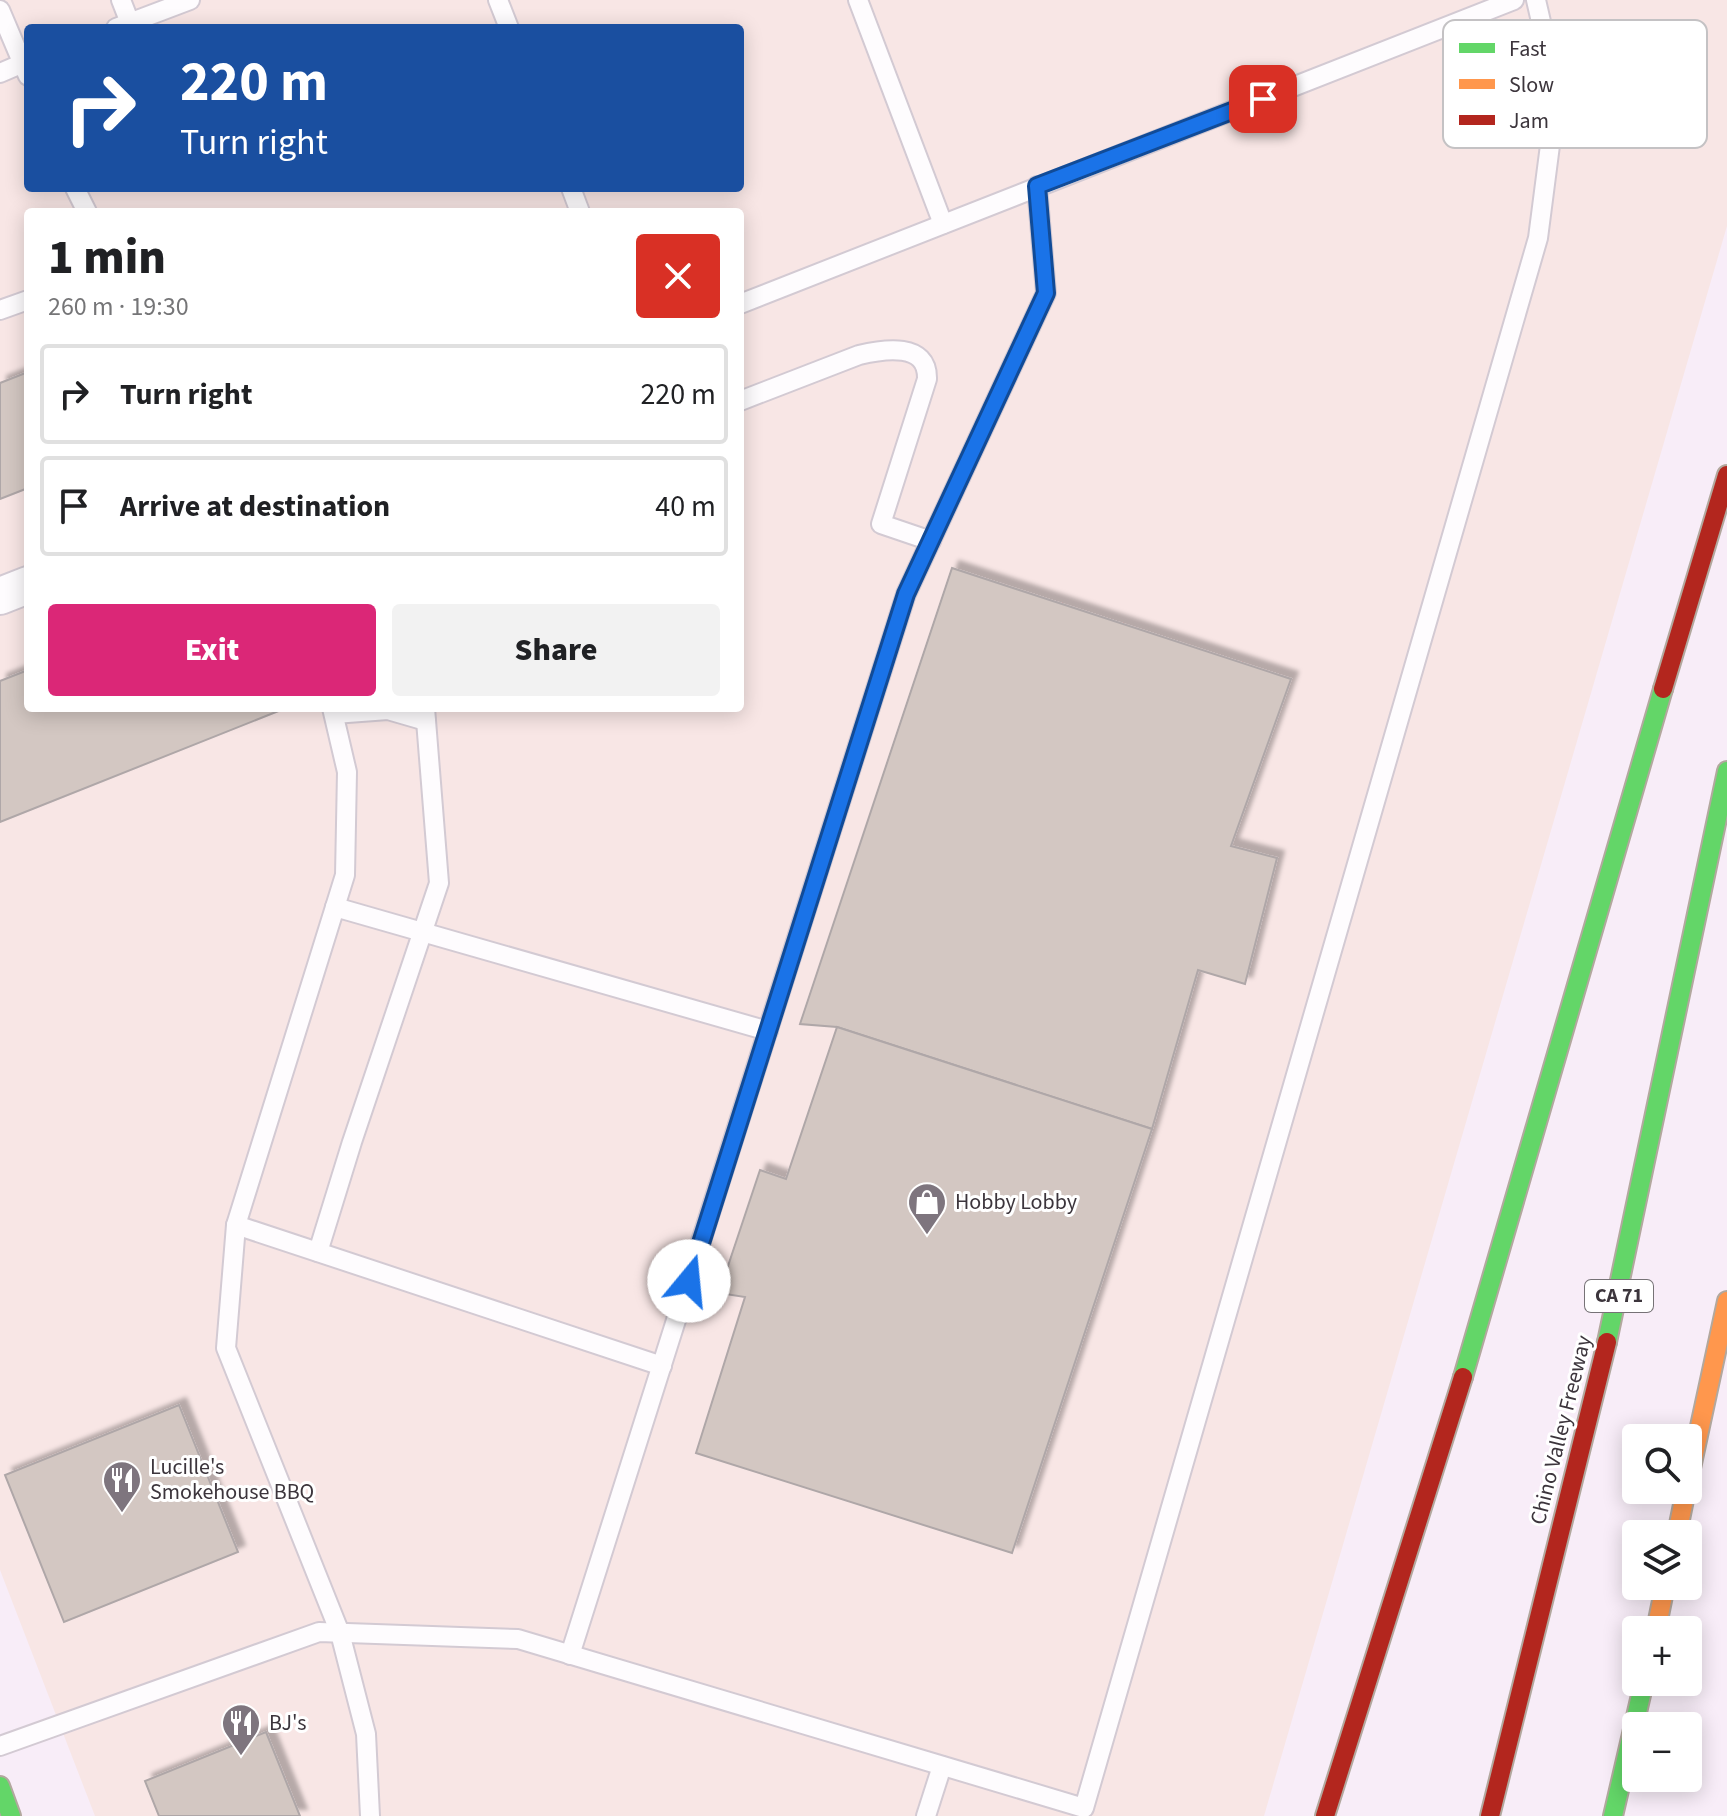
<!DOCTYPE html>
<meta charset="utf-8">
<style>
:root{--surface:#fff;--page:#f2f2f2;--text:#202124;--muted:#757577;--line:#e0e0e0;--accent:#db2777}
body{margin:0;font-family:"Source Sans 3",sans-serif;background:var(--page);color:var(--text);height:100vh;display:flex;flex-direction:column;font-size:30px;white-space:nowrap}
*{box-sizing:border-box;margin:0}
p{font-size:26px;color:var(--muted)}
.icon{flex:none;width:44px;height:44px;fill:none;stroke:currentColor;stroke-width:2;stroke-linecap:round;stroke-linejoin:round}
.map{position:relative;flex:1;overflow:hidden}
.details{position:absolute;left:24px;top:208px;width:720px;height:504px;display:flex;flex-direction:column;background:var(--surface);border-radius:8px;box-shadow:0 4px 20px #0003}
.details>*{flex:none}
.guide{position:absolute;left:24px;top:24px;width:720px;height:168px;border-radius:8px;box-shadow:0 4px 20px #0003;background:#1a4fa0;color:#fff;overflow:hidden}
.controls{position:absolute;left:1622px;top:1424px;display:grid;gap:16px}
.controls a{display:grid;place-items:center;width:80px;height:80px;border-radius:8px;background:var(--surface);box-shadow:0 4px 20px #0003;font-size:40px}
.pin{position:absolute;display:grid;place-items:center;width:68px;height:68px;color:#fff;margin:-34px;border-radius:16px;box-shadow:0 4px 12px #0006}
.me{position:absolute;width:88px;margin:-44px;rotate:17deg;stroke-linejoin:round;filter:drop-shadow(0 0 6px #0008)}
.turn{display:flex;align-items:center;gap:28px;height:168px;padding:0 24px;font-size:36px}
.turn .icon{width:104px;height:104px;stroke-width:2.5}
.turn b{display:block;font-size:56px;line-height:68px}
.round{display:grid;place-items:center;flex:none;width:84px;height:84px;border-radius:8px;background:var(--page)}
.head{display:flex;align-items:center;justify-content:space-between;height:136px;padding:0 24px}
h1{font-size:48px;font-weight:800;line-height:60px}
.button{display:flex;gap:16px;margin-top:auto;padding:16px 24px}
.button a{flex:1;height:92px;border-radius:8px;background:var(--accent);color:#fff;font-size:32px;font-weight:800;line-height:92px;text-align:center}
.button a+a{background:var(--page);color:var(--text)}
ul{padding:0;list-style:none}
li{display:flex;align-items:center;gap:24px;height:100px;margin:0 16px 12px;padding:0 8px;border:4px solid var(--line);border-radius:8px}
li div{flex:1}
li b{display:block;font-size:30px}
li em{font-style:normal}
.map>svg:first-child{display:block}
.commercial{fill:#f8e6e5;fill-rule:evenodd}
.building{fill:#d3c7c2;stroke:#afa7a8;stroke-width:2;filter:url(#shadow)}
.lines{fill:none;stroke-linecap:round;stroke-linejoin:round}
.lane-casing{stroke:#d3cad3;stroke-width:22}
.street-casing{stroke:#d3cad3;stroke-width:40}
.fast-casing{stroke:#b2a89e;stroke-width:22}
.slow-casing{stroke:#b2a89e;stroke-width:22}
.jam-casing{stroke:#b2a89e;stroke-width:22}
.lane{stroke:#fefcfe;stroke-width:18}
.street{stroke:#fefcfe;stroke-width:36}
.fast{stroke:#63d668;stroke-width:18}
.slow{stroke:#ff974d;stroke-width:18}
.jam{stroke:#b3261e;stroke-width:18}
.route-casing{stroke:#114b97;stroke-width:20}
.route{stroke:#1a73e8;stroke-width:14}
.labels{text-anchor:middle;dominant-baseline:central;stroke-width:6;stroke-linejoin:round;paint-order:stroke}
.shield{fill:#fff;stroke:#767276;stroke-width:2}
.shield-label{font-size:20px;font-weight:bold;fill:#3c353c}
.poi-label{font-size:22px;fill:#3c353c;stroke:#fff;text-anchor:start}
.street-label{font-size:22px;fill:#3c353c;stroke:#fff}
.key{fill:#fff;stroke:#c4c2c4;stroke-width:2}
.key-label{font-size:22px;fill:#3c353c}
</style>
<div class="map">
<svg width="1727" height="1816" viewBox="0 0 1727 1816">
<defs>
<filter id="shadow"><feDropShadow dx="7" dy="-7" stdDeviation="2" flood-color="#0004"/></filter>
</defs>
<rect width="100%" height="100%" fill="#f8edf8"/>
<path class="commercial" d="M 0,0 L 1727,0 L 1727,226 L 1264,1816 L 95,1816 L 0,1570 ZM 28,28 L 740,28 L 740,188 L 28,188 ZM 28,212 L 740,212 L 740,708 L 28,708 Z"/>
<g class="building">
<path d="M 28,372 L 28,488 L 0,499 L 0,383 Z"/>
<path d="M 952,568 L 1291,679 L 1231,846 L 1277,858 L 1245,984 L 1198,970 L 1152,1129 L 837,1027 L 800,1024 Z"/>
<path d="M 28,670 L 28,708 L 286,708 L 0,822 L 0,681 Z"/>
<path d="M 837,1027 L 1152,1129 L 1012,1553 L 696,1453 L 745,1297 L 719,1293 L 760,1170 L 786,1179 Z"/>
<path d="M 179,1405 L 238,1552 L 64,1622 L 5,1475 Z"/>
<path d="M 266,1732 L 300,1816 L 159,1816 L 145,1781 Z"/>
</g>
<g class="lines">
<defs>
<g id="lane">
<path d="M 121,0 L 130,23"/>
<path d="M 498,0 L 509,28"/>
<path d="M 858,0 L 943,224"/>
<path d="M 0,10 L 28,76"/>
<path d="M 116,28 L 190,0"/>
<path d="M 0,73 L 28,61"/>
<path d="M 75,188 L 87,212"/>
<path d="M 571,188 L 580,212"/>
<path d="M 740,304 L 1514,0"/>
<path d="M 0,310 L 28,300"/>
<path d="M 740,401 L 859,355 C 884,349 928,342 927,379 L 881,524 L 931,541"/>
<path d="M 332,708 L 347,772 L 345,875 L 236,1225 L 226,1348 L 340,1633 L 366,1734 L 370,1816"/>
<path d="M 334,714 L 388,710 L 426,721"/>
<path d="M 335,907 L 768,1031"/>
<path d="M 236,1225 L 662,1366"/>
<path d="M 318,1252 L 352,1142 L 439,883 L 425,708"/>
<path d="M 570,1655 L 906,594 L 1046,293 L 1037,186"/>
<path d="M 0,1746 L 319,1632 L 518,1639 L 1084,1808 L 1538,238 L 1557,91 L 1536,0"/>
<path d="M 926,1816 L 942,1766"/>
</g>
<path id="street" d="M 0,596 L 28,585"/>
<g id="fast">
<path d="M 1607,1342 L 1727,771"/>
<path d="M 1463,1377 L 1663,689"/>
<path d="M 0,1786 L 11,1816"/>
<path d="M 1613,1816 L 1644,1682"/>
</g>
<g id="slow">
<path d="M 1688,1482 L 1727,1301"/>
<path d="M 1677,1534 L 1686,1490"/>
<path d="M 1656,1630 L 1665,1586"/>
</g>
<g id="jam">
<path d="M 1663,689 L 1727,475"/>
<path d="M 1325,1816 L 1463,1377"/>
<path d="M 1490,1816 L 1607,1342"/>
</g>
</defs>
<use href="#lane" class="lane-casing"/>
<use href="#street" class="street-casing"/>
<use href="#fast" class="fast-casing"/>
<use href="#slow" class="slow-casing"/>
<use href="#jam" class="jam-casing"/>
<use href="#lane" class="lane"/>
<use href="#street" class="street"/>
<use href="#fast" class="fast"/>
<use href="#slow" class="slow"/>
<use href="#jam" class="jam"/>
</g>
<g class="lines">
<defs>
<path id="route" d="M 689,1281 L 906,594 L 1046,293 L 1037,186 L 1263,99"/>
</defs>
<use href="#route" class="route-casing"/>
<use href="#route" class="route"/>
</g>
<defs>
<symbol id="shop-pin" viewBox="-11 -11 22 30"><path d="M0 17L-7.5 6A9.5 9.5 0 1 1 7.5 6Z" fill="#7e757e" stroke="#fff"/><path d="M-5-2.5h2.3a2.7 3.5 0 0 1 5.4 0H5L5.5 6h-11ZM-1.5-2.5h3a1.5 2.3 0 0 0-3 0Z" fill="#fff"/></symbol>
<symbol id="restaurant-pin" viewBox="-11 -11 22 30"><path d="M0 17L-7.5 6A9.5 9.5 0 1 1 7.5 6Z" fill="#7e757e" stroke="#fff"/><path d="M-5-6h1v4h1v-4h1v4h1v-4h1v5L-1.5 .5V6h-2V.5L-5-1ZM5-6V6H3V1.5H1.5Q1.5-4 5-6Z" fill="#fff"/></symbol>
</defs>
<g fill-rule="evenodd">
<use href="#shop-pin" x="905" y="1180" width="44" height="60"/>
<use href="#restaurant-pin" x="100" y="1458" width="44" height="60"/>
<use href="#restaurant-pin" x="219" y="1701" width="44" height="60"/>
</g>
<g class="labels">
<rect class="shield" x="1585" y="1280" width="68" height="32" rx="6"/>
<g class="shield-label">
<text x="1619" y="1296">CA 71</text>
</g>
<g class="poi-label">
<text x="955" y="1202">Hobby Lobby</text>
<text x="150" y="1467">Lucille's<tspan x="150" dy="25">Smokehouse BBQ</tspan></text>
<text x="269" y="1723">BJ's</text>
</g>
<g class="street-label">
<text transform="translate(1561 1430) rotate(-76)">Chino Valley Freeway</text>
</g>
</g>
<rect x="1443" y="20" width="264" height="128" rx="12" class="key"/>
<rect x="1459" y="43" width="36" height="10" fill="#63d668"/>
<rect x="1459" y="79" width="36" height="10" fill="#ff974d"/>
<rect x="1459" y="115" width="36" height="10" fill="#b3261e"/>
<g class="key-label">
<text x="1509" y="56">Fast</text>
<text x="1509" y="92">Slow</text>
<text x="1509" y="128">Jam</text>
</g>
</svg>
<div class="controls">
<a><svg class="icon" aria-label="search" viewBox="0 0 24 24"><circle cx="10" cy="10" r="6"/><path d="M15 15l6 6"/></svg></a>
<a><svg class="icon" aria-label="layers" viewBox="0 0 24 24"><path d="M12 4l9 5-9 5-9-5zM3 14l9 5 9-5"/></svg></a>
<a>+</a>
<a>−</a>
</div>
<div class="pin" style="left:1263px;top:99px;background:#d93025"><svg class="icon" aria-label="arrive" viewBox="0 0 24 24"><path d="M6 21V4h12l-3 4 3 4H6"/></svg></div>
<svg class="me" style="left:689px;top:1281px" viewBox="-20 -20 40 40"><circle r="19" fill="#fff"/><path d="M0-13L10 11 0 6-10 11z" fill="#1a73e8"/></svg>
<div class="guide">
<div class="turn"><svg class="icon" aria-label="right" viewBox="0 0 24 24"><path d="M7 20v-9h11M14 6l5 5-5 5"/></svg><div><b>220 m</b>Turn right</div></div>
</div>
<section class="details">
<div class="head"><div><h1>1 min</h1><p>260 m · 19:30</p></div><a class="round" style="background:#d93025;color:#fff"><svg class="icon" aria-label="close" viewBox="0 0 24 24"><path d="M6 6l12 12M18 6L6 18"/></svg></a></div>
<ul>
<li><svg class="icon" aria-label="right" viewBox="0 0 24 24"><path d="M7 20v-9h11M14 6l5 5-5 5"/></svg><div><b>Turn right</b></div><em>220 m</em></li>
<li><svg class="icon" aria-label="arrive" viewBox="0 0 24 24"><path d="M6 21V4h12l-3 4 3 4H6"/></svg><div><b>Arrive at destination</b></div><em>40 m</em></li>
</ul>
<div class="button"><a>Exit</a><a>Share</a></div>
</section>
</div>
